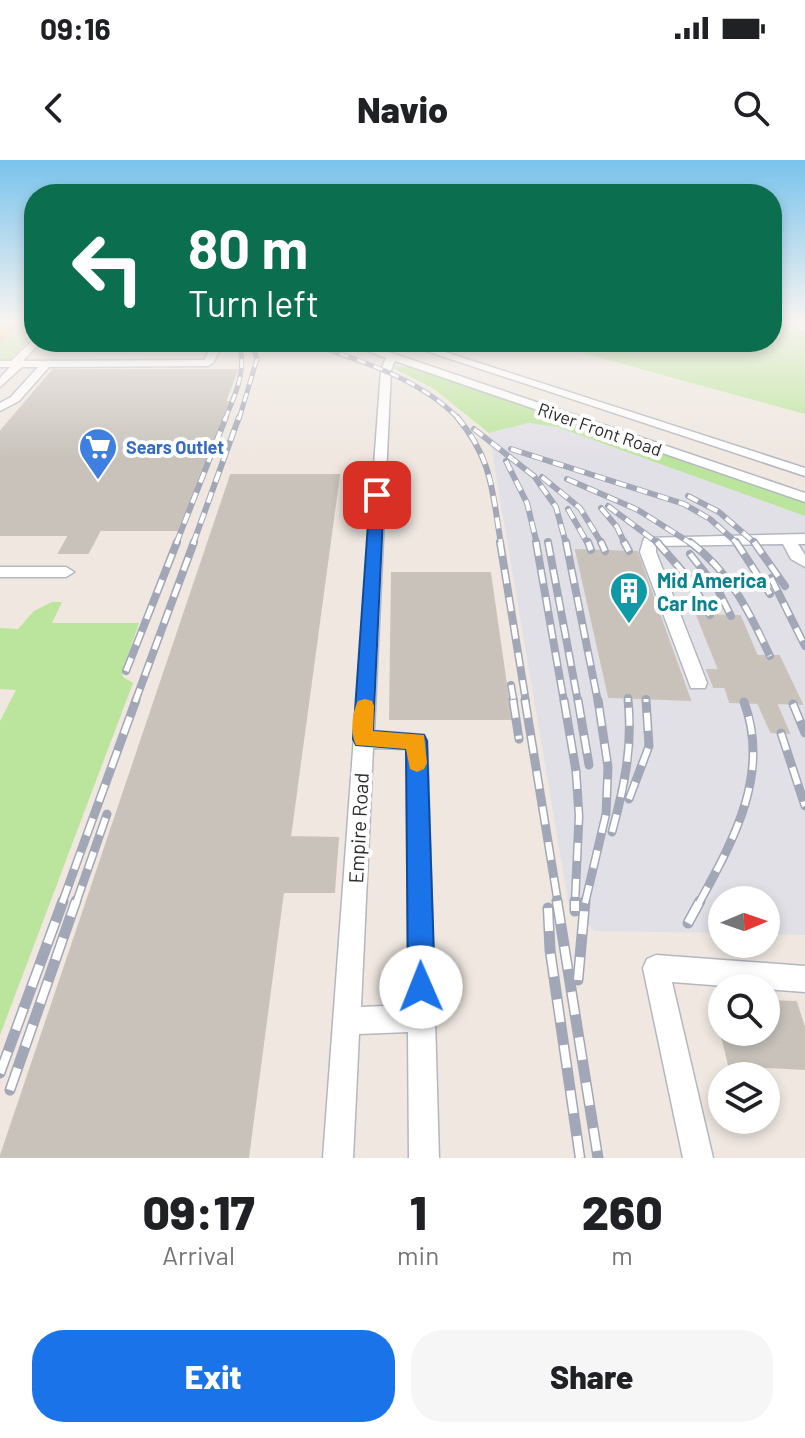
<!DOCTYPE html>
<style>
:root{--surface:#fff;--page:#f6f6f6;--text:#202124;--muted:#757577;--accent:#1a73e8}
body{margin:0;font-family:Barlow,sans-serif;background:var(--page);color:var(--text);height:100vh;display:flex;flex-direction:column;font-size:30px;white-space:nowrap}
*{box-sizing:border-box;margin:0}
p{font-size:26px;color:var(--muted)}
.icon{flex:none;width:44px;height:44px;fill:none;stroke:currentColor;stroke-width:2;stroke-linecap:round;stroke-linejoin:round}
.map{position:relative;height:998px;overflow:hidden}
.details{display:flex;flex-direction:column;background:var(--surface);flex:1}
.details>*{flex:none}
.guide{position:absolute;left:24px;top:24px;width:758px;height:168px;border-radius:32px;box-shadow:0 4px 12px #0003;background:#0b6e4f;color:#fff;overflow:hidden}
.needle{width:52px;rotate:88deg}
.controls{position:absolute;left:708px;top:726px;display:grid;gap:16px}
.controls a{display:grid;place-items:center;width:72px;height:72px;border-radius:50%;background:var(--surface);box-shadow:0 4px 12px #0003;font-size:40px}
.pin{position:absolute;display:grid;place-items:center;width:68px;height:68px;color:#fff;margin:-34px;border-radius:16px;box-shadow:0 4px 12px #0006}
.me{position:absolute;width:88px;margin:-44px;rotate:359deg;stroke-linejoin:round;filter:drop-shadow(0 0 6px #0008)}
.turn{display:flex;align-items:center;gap:28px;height:168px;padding:0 32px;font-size:36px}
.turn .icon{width:104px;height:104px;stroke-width:2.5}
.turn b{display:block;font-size:56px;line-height:68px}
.eta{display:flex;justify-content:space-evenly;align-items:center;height:136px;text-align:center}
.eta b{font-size:48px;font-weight:800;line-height:56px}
.action{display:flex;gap:16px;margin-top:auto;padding:16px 32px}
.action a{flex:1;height:92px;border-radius:32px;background:var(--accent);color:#fff;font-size:32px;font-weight:800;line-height:92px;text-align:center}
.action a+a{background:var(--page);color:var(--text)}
.status{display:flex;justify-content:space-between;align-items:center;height:56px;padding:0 40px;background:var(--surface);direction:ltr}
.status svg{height:22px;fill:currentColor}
header{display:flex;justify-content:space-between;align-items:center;height:104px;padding:0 32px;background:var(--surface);font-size:36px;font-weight:800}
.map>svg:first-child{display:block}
.industrial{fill:#e2e0e7}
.green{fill:#bbe59c}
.building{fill:#c8c2bb;stroke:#cbc3b9;stroke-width:2}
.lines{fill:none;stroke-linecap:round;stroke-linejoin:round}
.minor-casing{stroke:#b3b7c1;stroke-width:3}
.major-casing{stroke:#c8c8c8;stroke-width:3}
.minor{fill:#fff;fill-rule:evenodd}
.major{fill:#f3c460;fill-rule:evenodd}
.rail-far4-casing{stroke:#a2a7b8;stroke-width:5}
.rail-far3-casing{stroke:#a2a7b8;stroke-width:6}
.rail-far2-casing{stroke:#a2a7b8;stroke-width:8}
.rail-far1-casing{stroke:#a2a7b8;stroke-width:9}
.rail-casing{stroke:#a2a7b8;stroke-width:11}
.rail-far4{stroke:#fff;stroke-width:3;stroke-dasharray:9;stroke-linecap:butt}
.rail-far3{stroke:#fff;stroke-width:4;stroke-dasharray:11;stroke-linecap:butt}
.rail-far2{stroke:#fff;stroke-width:5;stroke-dasharray:14;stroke-linecap:butt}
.rail-far1{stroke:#fff;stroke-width:6;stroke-dasharray:18;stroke-linecap:butt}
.rail{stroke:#fff;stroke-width:8;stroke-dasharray:23;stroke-linecap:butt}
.route{fill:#1a73e8;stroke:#114b97;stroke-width:2}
.slow{fill:#f59e0b}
.labels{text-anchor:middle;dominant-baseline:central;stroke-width:8;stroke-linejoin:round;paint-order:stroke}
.far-street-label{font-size:18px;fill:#2d2d2d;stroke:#fff}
.far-shop-label{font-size:18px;font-weight:bold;fill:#366cbe;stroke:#fff;text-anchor:start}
.culture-label{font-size:20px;font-weight:bold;fill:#0d838f;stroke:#fff;text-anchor:start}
.street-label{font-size:20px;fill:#2d2d2d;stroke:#fff}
</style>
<div class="status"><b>09:16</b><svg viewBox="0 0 49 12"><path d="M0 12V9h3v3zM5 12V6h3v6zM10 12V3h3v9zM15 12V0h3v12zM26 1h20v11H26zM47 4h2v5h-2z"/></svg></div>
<header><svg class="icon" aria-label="back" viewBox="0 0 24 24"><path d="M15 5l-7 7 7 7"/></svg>Navio<svg class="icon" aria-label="search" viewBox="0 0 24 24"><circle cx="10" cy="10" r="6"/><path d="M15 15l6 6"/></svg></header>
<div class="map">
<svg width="805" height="998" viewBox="0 0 805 998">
<rect width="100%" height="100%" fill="#efe7e0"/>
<path class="industrial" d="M 528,263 L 557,267 L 805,356 L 805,775 L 766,774 L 766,740 L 722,740 L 722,773 L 594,771 L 568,741 L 489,273 Z"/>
<g class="green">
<path d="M 27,160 L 34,160 L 34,175 L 9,201 L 0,200 L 0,186 Z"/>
<path d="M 772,160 L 805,171 L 805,254 L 542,182 L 772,182 Z"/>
<path d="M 397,206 L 411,207 L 805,341 L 805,356 L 557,267 L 528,263 L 489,273 L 434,229 L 393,208 Z"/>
<path d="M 52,442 L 62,442 L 52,463 L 139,463 L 122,512 L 123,517 L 133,523 L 0,875 L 0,561 L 16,530 L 0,529 L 0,468 L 18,469 L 34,451 Z"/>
</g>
<g class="building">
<path d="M 53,210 L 237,210 L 225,242 L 228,242 L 178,370 L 100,370 L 88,393 L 59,393 L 69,375 L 0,375 L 0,272 Z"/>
<path d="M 231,315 L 339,315 L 290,677 L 338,678 L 334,732 L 283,732 L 248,998 L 0,998 Z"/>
<path d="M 576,390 L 637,392 L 690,540 L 609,537 Z"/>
<path d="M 392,413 L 490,413 L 511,559 L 390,559 Z"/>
<path d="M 697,455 L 740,456 L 757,496 L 779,496 L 802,544 L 776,543 L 789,573 L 771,572 L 758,543 L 730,542 L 725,527 L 714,527 L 707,510 L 719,510 Z"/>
<path d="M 766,841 L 796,842 L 805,870 L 805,909 L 729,905 L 721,872 L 766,872 Z"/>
</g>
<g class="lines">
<defs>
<g id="minor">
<path d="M 777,160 L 790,160 L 805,165 L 805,171 Z"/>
<path d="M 34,179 L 34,182 L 40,182 L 23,201 L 204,200 L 214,182 L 224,182 L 213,203 L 208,206 L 49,207 L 19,241 L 0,251 L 0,243 L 11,237 L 38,207 L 22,207 L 0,227 L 0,218 L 10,207 L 0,207 L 0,201 L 11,201 Z"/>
<path d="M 344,182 L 359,182 L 805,333 L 805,342 L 395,201 L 391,210 L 374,571 L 424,575 L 427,581 L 439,998 L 409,998 L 408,872 L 359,874 L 353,998 L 323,998 L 381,210 L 386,198 ZM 373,588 L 407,589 L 408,845 L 361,847 Z"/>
<path d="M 399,182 L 414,182 L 805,308 L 805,316 Z"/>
<path d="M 805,374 L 805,384 L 798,384 L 805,395 L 805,407 L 791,399 L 783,384 L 656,386 L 656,392 L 707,523 L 705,528 L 691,528 L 640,392 L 644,378 Z"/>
<path d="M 0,407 L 66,407 L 74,412 L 66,417 L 0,417 Z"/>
<path d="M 656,795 L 805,806 L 805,832 L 672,822 L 713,998 L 683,998 L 643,808 L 647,799 Z"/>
</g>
<path id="major" d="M 13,160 L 26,160 L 0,183 L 0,172 Z"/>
</defs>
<use href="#minor" class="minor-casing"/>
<use href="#major" class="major-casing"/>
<use href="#minor" class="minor"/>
<use href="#major" class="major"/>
<defs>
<g id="rail-far4">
<path d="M 306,182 C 360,201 418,217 459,259"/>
<path d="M 225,259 C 236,233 247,210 239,182"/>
<path d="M 239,259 L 257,199 L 251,182"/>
</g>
<g id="rail-far3">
<path d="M 457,257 C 493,300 492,331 501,384"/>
<path d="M 474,269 L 534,316 L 556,347 L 566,384"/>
<path d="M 511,289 L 684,344 L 710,359 L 738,384"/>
<path d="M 506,301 L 527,343 L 537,384"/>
<path d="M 542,317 L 580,348 L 602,384"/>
<path d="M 567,319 L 638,350 L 692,384"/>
<path d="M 688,336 L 719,352 L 756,384"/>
<path d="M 608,346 L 659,384"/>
<path d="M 601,348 L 617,367 L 625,384"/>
<path d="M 568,349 L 588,384"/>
<path d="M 176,384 L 226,257"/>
<path d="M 193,384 L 239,257"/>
</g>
<g id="rail-far2">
<path d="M 500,382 L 526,542"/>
<path d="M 536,382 L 564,542"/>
<path d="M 548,382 L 578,542"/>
<path d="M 566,382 L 598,542"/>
<path d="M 588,382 L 591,390"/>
<path d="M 601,382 L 605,391"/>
<path d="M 624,382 L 629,391"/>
<path d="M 657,382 L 691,421 L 710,455"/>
<path d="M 690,382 C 730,412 749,451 770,496"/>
<path d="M 736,382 L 770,434"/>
<path d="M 754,382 L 785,426"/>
<path d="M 690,394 L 717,428 L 731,456"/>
<path d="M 771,418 L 805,486"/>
<path d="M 126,511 L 177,382"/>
<path d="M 511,525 L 514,542"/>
<path d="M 628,538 L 628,542"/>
<path d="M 646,539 L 646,542"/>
<path d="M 135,542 L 194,382"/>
</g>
<g id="rail-far1">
<path d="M 513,540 L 519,579"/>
<path d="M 525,540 L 558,743"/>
<path d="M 564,540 L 576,611 L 579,656 L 575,743"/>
<path d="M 578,540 L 589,605"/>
<path d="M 793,544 L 805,573"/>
<path d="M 781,573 L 805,646"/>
<path d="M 629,639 L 649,586 L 646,540"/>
<path d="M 612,672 C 624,628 633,586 628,540"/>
<path d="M 62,743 L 136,540"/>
<path d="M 76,743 L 107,654"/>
<path d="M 585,743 L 606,654 L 608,607 L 598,540"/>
<path d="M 699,743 C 733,681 771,614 744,542"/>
</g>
<g id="rail">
<path d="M 557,741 L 598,998"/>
<path d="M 548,748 L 550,790 L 580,998"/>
<path d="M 575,751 L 575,741"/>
<path d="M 688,763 L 700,741"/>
<path d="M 578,820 L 585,741"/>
<path d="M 0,913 L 63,741"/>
<path d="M 10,930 L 76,741"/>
</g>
</defs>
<use href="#rail-far4" class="rail-far4-casing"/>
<use href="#rail-far3" class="rail-far3-casing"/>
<use href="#rail-far2" class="rail-far2-casing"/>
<use href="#rail-far1" class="rail-far1-casing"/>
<use href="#rail" class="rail-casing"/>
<use href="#rail-far4" class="rail-far4"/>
<use href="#rail-far3" class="rail-far3"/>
<use href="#rail-far2" class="rail-far2"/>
<use href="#rail-far1" class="rail-far1"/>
<use href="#rail" class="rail"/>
</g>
<linearGradient id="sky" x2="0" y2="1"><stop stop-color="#79c3ec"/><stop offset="0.54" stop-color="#f8f4f1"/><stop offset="1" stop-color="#f8f4f1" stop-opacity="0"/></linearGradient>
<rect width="805" height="299" fill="url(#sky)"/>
<path class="route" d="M 377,331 L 384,335 L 373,571 L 424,575 L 427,581 L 435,827 L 431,836 L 421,840 L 412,836 L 408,827 L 406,589 L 356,585 L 353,579 L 370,335 Z"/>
<path class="slow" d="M 365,539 L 372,541 L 374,546 L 373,571 L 424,575 L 427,603 L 424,609 L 417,612 L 410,609 L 406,589 L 356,585 C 350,574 352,552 358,541 Z"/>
<defs>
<symbol id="supermarket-pin" viewBox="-11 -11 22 30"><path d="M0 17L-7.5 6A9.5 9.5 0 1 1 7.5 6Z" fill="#3f7fe0" stroke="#fff"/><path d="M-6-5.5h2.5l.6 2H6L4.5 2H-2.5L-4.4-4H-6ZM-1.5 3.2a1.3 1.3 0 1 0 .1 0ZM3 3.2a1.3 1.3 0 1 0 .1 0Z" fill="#fff"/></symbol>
<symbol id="building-pin" viewBox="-11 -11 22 30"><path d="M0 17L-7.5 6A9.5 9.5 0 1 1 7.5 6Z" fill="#0f9aa8" stroke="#fff"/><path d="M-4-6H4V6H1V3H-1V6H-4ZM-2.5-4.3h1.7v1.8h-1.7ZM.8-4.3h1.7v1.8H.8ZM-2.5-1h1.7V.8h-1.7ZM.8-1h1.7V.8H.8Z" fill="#fff"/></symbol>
</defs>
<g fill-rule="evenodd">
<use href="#supermarket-pin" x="76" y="265" width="44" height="60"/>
<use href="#building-pin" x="607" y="409" width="44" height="60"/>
</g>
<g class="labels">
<g class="far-street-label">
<text transform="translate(600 269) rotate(19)">River Front Road</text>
</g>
<g class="far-shop-label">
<text x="126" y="287">Sears Outlet</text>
</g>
<g class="culture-label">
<text x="657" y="420">Mid America<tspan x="657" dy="23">Car Inc</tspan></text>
</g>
<g class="street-label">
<text transform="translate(358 668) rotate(-87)">Empire Road</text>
</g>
</g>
</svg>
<div class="controls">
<a><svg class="needle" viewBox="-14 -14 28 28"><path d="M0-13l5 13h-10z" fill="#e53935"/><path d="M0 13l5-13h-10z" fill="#757577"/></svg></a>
<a><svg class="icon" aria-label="search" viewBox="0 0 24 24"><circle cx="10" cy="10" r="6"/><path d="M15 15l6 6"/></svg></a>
<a><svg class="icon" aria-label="layers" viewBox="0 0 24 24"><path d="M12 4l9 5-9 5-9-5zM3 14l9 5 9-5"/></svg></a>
</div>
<div class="pin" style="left:377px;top:335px;background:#d93025"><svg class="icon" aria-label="arrive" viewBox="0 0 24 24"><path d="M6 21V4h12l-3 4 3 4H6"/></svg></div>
<svg class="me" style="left:421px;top:827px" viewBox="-20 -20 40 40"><circle r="19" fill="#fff"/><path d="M0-13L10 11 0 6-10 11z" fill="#1a73e8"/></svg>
<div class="guide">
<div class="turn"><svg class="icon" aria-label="left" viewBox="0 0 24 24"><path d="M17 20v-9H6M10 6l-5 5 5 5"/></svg><div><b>80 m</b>Turn left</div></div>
</div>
</div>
<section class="details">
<div class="eta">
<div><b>09:17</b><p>Arrival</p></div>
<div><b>1</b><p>min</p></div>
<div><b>260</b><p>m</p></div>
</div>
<div class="action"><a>Exit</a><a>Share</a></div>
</section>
